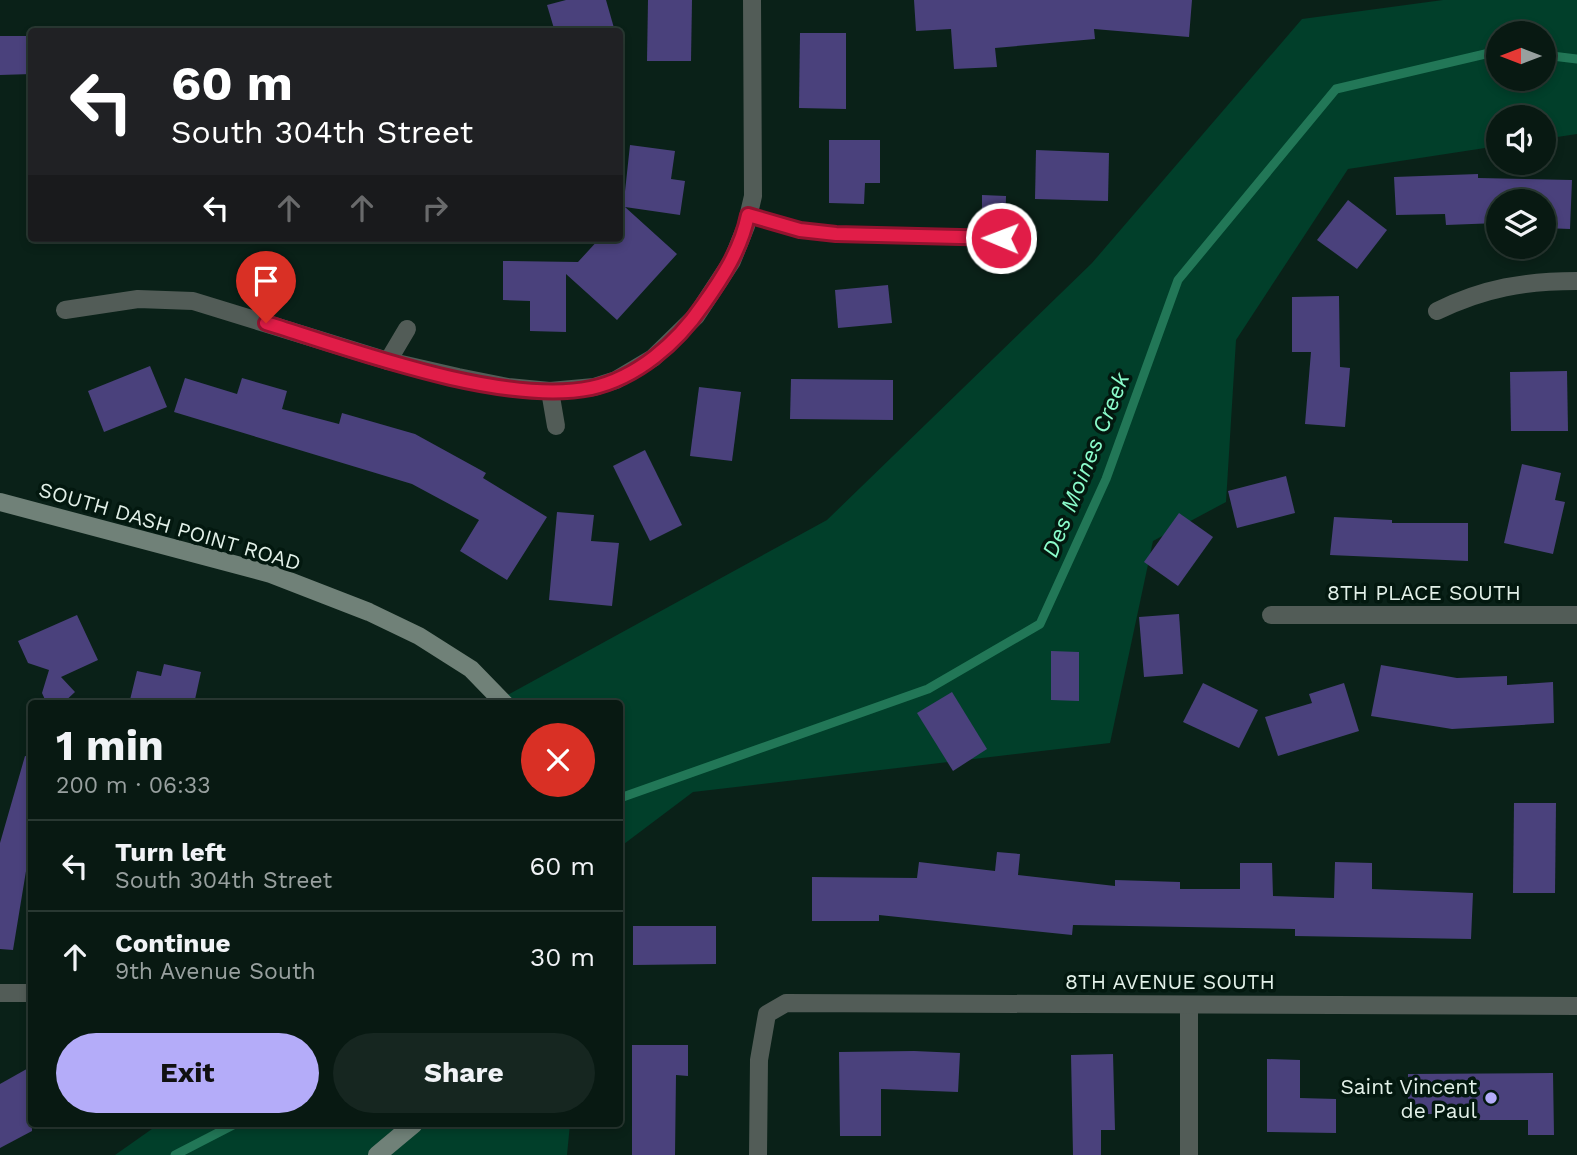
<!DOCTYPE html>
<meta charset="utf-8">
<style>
:root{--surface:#081912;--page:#162620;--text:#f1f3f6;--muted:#98a09f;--line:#293832;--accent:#b4acf9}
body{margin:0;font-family:"Work Sans",sans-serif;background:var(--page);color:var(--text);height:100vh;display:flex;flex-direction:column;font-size:26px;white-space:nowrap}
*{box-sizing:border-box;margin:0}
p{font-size:23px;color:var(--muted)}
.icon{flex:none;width:38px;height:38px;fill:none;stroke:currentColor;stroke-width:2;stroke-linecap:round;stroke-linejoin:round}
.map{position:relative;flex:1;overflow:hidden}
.sheet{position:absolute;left:28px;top:700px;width:595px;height:427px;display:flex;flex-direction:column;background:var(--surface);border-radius:7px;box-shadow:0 4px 10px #0003,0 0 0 2px var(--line)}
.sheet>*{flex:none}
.hud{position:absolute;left:28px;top:28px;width:595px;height:214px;border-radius:7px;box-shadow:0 4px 10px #0003,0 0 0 2px var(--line);background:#202124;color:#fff;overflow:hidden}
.needle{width:46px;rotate:270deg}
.fabs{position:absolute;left:1486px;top:21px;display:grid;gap:14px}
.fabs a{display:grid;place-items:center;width:70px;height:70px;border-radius:50%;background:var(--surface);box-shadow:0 4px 10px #0003,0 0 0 2px var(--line);font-size:35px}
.pin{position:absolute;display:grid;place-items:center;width:60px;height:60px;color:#fff;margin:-72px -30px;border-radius:50% 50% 50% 0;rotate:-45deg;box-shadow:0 0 7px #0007}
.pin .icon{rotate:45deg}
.me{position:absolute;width:77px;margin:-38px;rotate:271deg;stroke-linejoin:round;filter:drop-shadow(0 0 5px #0008)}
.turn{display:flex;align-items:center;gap:24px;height:147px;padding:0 28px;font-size:32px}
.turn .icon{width:91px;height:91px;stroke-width:2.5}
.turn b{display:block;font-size:49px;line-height:60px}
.lanes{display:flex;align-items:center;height:66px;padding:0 28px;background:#0003;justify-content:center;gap:35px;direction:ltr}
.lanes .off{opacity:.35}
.round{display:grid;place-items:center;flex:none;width:74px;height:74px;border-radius:37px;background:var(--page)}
.headline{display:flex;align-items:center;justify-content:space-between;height:119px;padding:0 28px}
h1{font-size:42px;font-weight:700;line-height:52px}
.button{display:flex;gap:14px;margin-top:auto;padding:14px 28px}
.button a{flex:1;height:80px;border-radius:42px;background:var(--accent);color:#111;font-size:28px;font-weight:700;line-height:80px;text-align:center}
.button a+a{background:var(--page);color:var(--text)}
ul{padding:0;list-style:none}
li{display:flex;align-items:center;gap:21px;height:91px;padding:0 28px;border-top:2px solid var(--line)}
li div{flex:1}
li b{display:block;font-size:26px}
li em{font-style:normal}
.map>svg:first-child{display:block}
.green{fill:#013f2a;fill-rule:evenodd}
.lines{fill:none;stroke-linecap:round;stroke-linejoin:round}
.stream{stroke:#227757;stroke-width:9}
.building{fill:#4a417c}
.service{stroke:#525c57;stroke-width:14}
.minor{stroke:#525c57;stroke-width:18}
.secondary{stroke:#708178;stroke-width:18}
.route-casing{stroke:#92132f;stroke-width:18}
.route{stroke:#e11d48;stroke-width:12}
.poi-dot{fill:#b4acf9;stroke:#03180f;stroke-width:2.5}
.labels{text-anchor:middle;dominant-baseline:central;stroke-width:7;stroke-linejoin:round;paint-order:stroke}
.street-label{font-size:21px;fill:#e3f1e9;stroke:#03180f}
.poi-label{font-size:21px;fill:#e3f1e9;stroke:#03180f;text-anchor:end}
.water-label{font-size:23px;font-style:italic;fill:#8bfccb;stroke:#03180f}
</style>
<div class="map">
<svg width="1577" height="1155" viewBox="0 0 1577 1155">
<rect width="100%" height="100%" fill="#0a2118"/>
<g class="green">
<path d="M 1443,0 L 1577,0 L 1577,134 L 1544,139 L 1544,117 L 1498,117 L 1498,146 L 1348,169 L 1236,340 L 1226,502 L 1153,541 L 1110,743 L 693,792 L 620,847 L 620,704 L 491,704 L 827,520 L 1092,263 L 1302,19 ZM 1498,33 L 1544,33 L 1544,79 L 1498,79 Z"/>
<path d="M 159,1124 L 570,1124 L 567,1155 L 115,1155 Z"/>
</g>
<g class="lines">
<g class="stream">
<path d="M 1544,55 L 1577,59"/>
<path d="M 620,798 L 928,689 L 1040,624 L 1106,479 L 1178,280 L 1336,89 L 1498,51"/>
<path d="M 175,1155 L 235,1124"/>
</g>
</g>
<g class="building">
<path d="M 566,0 L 606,0 L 614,28 L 602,32 L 555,32 L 547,5 Z"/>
<path d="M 648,0 L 692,0 L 691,61 L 647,61 Z"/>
<path d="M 914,0 L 1192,0 L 1189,37 L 1094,29 L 1095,39 L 995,48 L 997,67 L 954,69 L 951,29 L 916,31 Z"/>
<path d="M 800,33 L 846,33 L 846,109 L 799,108 Z"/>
<path d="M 0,36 L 32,36 L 32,74 L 0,75 Z"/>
<path d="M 829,140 L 880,140 L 880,183 L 865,183 L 864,204 L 829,203 Z"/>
<path d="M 630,145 L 675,151 L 671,179 L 685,181 L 680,215 L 625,207 L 677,254 L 617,320 L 566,274 L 566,332 L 530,331 L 530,301 L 503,300 L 503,261 L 578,262 L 600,238 L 620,238 Z"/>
<path d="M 1036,150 L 1109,153 L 1108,201 L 1035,199 Z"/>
<path d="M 1478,174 L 1478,178 L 1572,180 L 1570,229 L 1544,228 L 1544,201 L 1498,201 L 1498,223 L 1446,225 L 1445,214 L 1396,215 L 1394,177 Z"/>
<path d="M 982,195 L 1006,196 L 1005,230 L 982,228 Z"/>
<path d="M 1348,200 L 1387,230 L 1357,269 L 1317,240 Z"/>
<path d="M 888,285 L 892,323 L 838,328 L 835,290 Z"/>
<path d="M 1339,296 L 1340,367 L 1350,368 L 1345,427 L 1305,424 L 1311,352 L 1292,352 L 1292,297 Z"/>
<path d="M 150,366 L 167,407 L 104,432 L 88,391 Z"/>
<path d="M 1567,371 L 1568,431 L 1511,431 L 1510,372 Z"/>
<path d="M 185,378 L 237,394 L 242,378 L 287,391 L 282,409 L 339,424 L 342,413 L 415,434 L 486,473 L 483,478 L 547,517 L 507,580 L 460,551 L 479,520 L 412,484 L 174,412 Z"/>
<path d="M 791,379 L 893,380 L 893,420 L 790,419 Z"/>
<path d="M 699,387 L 741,392 L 732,461 L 690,456 Z"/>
<path d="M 645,450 L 682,525 L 650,541 L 613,466 Z"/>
<path d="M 1522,464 L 1561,473 L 1555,500 L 1565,502 L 1553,554 L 1504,543 Z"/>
<path d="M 1286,476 L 1295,513 L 1237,528 L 1228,491 Z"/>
<path d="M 557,512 L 594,515 L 591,541 L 619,543 L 612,606 L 549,600 Z"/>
<path d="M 1179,513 L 1213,537 L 1178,586 L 1144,562 Z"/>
<path d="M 1334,517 L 1392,520 L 1392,523 L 1468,523 L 1468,561 L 1330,555 Z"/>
<path d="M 1179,614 L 1183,674 L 1144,677 L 1139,617 Z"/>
<path d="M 77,615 L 98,660 L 61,677 L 75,692 L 62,704 L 47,704 L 42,693 L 49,670 L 28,663 L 18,641 Z"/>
<path d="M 1051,651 L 1079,652 L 1079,701 L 1051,700 Z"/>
<path d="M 164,664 L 201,672 L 194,704 L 129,704 L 137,671 L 161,676 Z"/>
<path d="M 1381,665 L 1457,678 L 1507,676 L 1507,685 L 1553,682 L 1554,723 L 1452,729 L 1371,716 Z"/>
<path d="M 1203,683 L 1258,710 L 1239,748 L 1183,722 Z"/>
<path d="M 1344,683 L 1359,731 L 1278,756 L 1265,717 L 1312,703 L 1309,694 Z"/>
<path d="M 952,692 L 987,749 L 953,771 L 917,713 Z"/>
<path d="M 25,756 L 32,757 L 32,866 L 27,865 L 13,950 L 0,949 L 0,843 Z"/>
<path d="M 1514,803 L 1556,803 L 1555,893 L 1513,893 Z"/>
<path d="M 997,852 L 1020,854 L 1018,875 L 1115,886 L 1115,880 L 1180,882 L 1180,889 L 1240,889 L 1240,863 L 1272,863 L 1273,896 L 1334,898 L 1335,862 L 1372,863 L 1372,889 L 1473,893 L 1471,939 L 1295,936 L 1295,929 L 1073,925 L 1072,935 L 879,915 L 879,921 L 812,921 L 812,877 L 917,878 L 919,862 L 995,871 Z"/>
<path d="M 633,926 L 716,926 L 716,964 L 633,965 Z"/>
<path d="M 632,1045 L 688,1045 L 688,1076 L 676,1075 L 675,1155 L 632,1155 Z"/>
<path d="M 914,1051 L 960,1053 L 958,1092 L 881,1089 L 881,1136 L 840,1136 L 839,1052 Z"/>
<path d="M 1113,1054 L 1115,1130 L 1101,1130 L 1101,1155 L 1073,1155 L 1071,1055 Z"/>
<path d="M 1267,1059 L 1300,1060 L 1300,1098 L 1336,1099 L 1336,1133 L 1267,1132 Z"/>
<path d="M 32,1066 L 32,1131 L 0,1148 L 0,1084 Z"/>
<path d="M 1553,1073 L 1554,1135 L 1528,1135 L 1528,1120 L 1472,1120 L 1472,1114 L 1408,1114 L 1408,1074 Z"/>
</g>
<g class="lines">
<path class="service" d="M 748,215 L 800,230 L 837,234 L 1001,238"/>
<g class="minor">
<path d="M 65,310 L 138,299 L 193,301 L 388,361 L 458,377 L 508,387 L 550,391 L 594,387 L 616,380 L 653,358 L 696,316 L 732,261 L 746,226 L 753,196 L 752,0"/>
<path d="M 1437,311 C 1484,288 1525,281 1577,281"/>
<path d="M 388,361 L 407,329"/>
<path d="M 550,391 L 556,426"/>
<path d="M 1271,615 L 1577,615"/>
<path d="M 0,993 L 32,993"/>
<path d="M 1189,1005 L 1189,1155"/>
<path d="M 758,1155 L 759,1060 L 767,1014 L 786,1003 L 1577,1006"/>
</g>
<g class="secondary">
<path d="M 0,502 L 271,574 L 369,612 L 419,636 L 471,669 L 505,704"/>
<path d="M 377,1155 L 414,1124"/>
</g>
</g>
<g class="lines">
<defs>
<path id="route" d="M 266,323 C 352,350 503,406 591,388 C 637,378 677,343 703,305 C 723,277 741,249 748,215 L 800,230 L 836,234 L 1001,238"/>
</defs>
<use href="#route" class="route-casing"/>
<use href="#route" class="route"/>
</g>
<circle class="poi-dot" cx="1491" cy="1098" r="7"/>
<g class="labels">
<g class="street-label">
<text transform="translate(170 526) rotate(16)">SOUTH DASH POINT ROAD</text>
<text x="1424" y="592">8TH PLACE SOUTH</text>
<text x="1170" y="981">8TH AVENUE SOUTH</text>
</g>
<g class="poi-label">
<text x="1477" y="1086">Saint Vincent<tspan x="1477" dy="24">de Paul</tspan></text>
</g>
<g class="water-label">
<text transform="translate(1086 465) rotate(-68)">Des Moines Creek</text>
</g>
</g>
</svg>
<div class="fabs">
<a><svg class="needle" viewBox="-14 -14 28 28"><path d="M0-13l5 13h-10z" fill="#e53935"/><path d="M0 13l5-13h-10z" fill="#98a09f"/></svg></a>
<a><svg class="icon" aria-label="sound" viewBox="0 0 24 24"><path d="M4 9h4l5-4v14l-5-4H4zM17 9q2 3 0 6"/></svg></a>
<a><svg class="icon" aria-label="layers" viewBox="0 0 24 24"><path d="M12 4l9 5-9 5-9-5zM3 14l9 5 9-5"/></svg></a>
</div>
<div class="pin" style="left:266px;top:323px;background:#d93025"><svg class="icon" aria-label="arrive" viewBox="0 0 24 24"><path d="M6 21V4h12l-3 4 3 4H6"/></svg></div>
<svg class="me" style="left:1001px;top:238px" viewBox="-20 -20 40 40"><circle r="17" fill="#e11d48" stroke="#fff" stroke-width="3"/><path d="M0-11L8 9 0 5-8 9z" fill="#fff"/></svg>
<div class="hud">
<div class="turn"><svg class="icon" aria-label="left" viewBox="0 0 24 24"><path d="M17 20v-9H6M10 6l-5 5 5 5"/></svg><div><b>60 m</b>South 304th Street</div></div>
<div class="lanes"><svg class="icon" aria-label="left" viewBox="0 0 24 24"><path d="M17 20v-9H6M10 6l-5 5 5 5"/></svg><svg class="icon off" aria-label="ahead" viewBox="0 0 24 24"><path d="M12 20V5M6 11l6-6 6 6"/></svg><svg class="icon off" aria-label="ahead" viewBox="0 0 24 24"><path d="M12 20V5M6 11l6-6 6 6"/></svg><svg class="icon off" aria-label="right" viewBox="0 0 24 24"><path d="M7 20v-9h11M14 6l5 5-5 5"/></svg></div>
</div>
<section class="sheet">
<div class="headline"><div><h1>1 min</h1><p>200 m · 06:33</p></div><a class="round" style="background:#d93025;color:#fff"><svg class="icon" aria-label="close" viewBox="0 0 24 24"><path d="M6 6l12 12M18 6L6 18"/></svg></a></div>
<ul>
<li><svg class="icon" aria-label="left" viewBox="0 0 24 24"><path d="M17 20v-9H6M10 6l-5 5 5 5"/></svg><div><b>Turn left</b><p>South 304th Street</p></div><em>60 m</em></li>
<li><svg class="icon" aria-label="ahead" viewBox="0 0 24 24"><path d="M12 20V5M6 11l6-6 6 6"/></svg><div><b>Continue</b><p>9th Avenue South</p></div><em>30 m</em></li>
</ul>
<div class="button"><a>Exit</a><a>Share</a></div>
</section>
</div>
